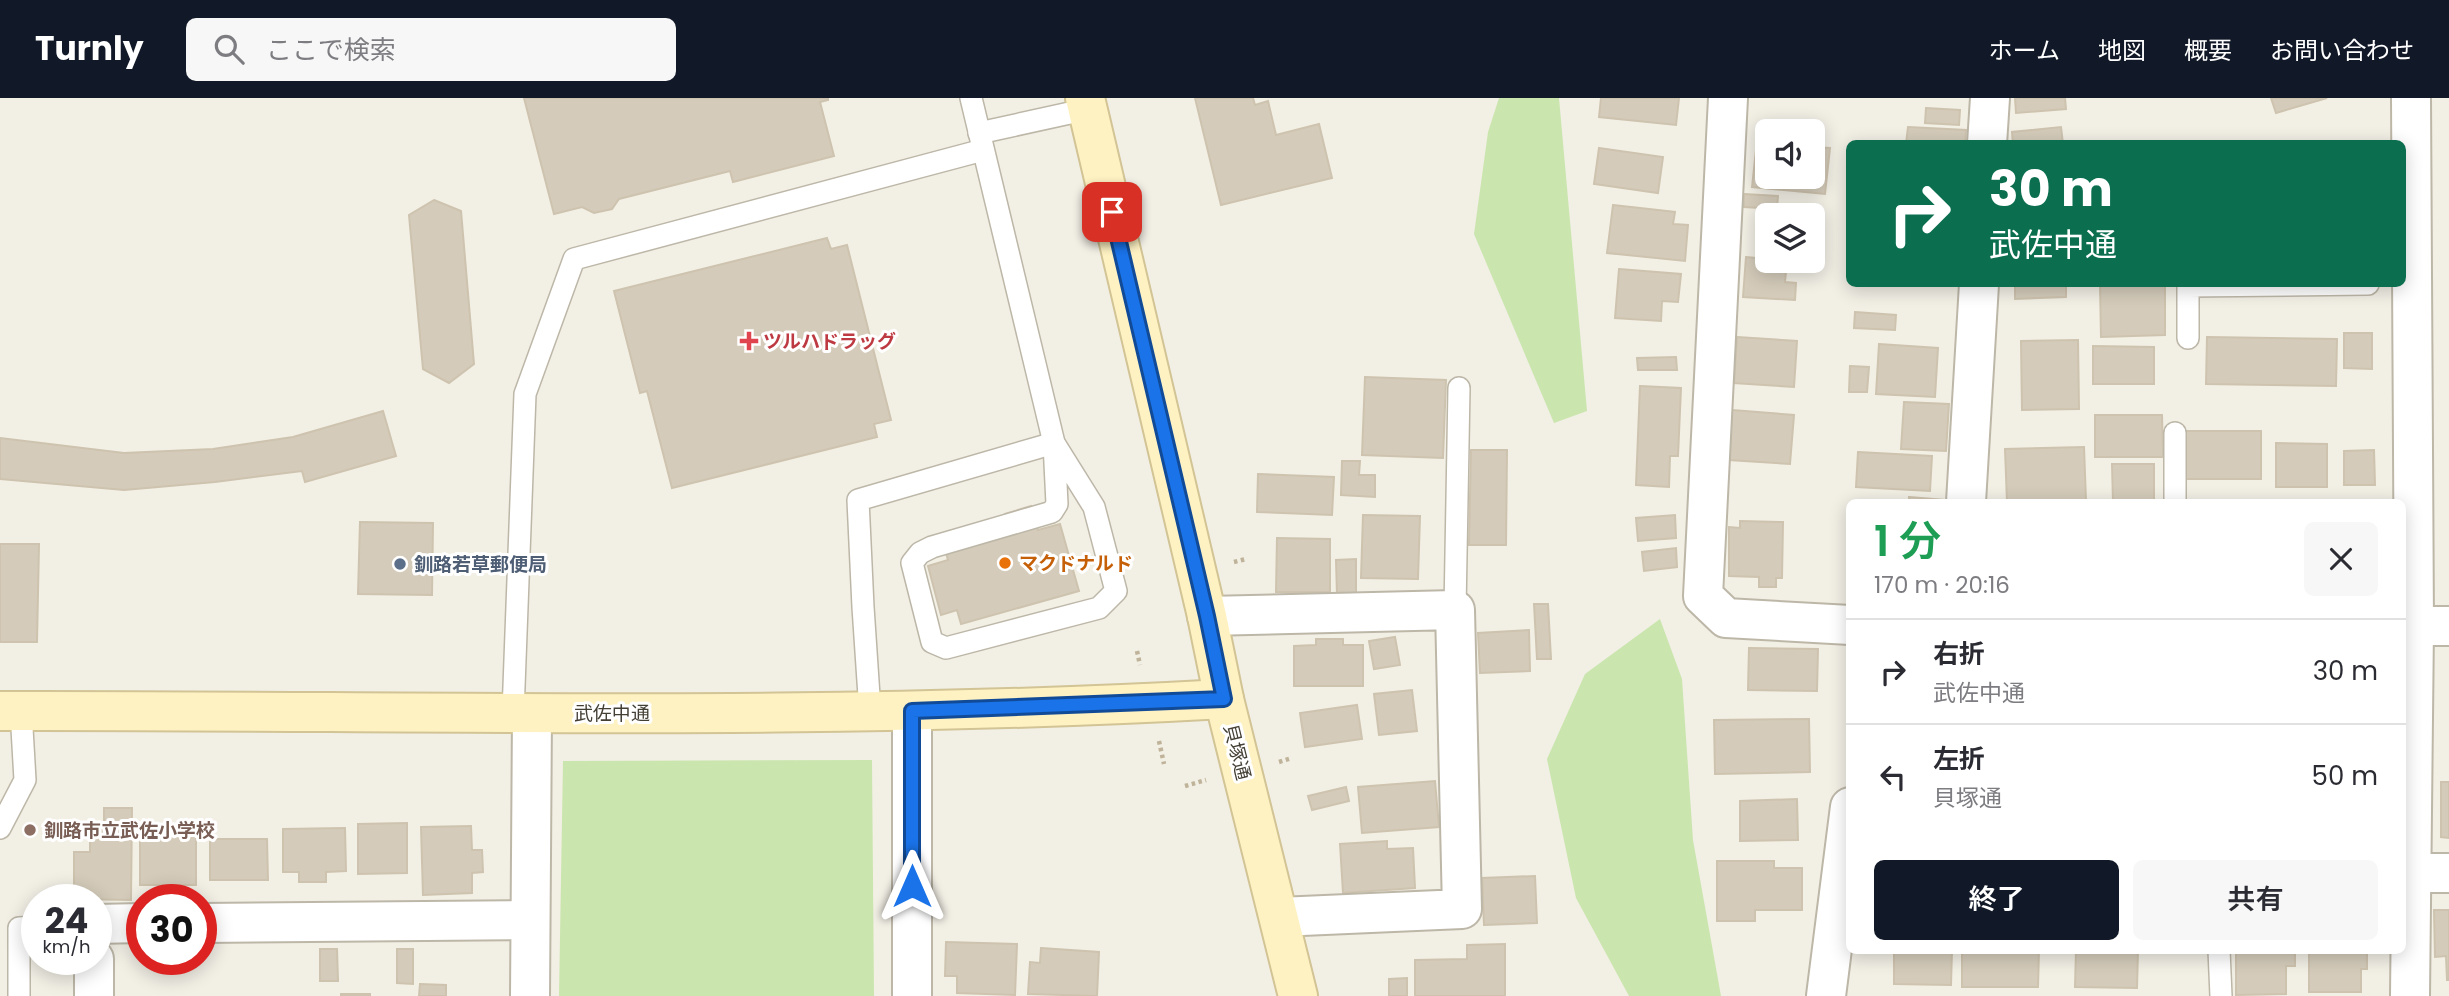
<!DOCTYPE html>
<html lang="ja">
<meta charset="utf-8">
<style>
:root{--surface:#fff;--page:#f7f7f7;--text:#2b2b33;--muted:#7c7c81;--line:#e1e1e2;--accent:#111827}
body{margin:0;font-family:Poppins,"Noto Sans JP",sans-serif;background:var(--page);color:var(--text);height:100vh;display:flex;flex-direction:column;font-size:26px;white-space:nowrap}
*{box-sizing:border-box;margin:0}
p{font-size:23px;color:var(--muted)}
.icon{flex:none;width:38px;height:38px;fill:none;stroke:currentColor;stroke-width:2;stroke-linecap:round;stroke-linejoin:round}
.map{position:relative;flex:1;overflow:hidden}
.sheet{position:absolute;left:1846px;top:401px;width:560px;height:455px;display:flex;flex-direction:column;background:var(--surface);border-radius:10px;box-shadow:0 4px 18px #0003}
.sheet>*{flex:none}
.hud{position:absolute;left:1846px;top:42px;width:560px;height:147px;border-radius:10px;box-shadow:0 4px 18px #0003;background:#0b6e4f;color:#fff;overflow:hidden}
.buttons{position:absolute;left:1755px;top:21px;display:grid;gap:14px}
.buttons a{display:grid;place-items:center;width:70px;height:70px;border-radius:10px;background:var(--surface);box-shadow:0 4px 18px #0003;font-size:35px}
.speed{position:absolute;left:21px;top:786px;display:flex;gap:14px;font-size:35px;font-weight:700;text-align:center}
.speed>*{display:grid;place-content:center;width:91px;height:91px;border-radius:50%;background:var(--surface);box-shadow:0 4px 18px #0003;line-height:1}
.speed small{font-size:18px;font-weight:400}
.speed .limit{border:10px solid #d22;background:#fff;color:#111}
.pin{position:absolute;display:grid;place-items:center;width:60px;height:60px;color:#fff;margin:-30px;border-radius:14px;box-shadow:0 4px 10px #0006}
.me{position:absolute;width:77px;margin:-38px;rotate:0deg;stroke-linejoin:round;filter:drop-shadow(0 0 5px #0008)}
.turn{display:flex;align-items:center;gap:24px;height:147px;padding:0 28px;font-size:32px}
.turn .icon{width:91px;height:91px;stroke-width:2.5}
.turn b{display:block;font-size:49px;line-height:60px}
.round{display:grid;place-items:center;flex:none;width:74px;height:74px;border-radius:10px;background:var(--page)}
.summary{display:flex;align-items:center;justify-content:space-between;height:119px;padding:0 28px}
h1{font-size:42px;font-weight:600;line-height:52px;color:#1e9e55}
.action{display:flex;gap:14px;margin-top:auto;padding:14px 28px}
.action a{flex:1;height:80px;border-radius:10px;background:var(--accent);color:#fff;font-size:28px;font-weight:600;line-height:80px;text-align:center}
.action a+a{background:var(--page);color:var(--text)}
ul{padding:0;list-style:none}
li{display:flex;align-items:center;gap:21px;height:105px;padding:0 28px;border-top:2px solid var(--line)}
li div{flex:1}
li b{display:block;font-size:26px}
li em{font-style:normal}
header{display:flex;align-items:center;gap:42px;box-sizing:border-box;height:98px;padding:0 35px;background:var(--accent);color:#fff}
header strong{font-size:33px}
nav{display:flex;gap:38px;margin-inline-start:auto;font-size:24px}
.search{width:490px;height:63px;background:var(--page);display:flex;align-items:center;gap:18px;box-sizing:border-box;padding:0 24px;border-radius:10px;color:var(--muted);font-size:26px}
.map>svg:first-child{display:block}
.green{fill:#cae6ae}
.building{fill:#d4cbba;stroke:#cec3ae;stroke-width:2}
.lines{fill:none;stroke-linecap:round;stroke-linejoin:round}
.lane-casing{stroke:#bdb7a8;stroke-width:24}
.street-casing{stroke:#bdb7a8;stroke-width:42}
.secondary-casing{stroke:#d2c495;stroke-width:42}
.path{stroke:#bfb399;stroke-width:4.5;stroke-dasharray:3.5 3.5;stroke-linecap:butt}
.lane{stroke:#fff;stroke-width:21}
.street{stroke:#fff;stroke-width:38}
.secondary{stroke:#fef2c3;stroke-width:38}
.route-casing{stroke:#114b97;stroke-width:18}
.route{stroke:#1a73e8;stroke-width:12}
.health-dot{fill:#e0444e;stroke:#fff;stroke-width:2.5}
.food-dot{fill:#e8710a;stroke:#fff;stroke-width:2.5}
.service-dot{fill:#5c6f8a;stroke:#fff;stroke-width:2.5}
.education-dot{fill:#8d6e63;stroke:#fff;stroke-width:2.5}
.labels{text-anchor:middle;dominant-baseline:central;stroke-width:6;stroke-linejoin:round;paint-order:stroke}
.health-label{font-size:19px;font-weight:bold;fill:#be3a42;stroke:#fff;text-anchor:start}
.food-label{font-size:19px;font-weight:bold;fill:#c56008;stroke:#fff;text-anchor:start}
.service-label{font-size:19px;font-weight:bold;fill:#4e5e75;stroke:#fff;text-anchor:start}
.street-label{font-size:19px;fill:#443f35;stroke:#fff}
.education-label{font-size:19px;font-weight:bold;fill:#785e54;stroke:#fff;text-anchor:start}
</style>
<header>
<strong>Turnly</strong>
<div class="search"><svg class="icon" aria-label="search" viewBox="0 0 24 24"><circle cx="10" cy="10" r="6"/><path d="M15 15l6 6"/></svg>ここで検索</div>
<nav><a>ホーム</a><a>地図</a><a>概要</a><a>お問い合わせ</a></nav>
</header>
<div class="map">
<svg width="2449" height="898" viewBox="0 0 2449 898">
<rect width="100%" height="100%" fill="#f2efe5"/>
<g class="green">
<path d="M 1499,0 L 1559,0 L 1587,313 L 1554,325 L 1474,136 L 1488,34 Z"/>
<path d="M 1660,521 L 1682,581 L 1693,742 L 1721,898 L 1629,898 L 1576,800 L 1547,661 L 1585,576 Z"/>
<path d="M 872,662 L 874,898 L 559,898 L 563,663 Z"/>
</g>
<g class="building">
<path d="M 524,0 L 828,0 L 828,2 L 820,4 L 834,58 L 733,84 L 730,73 L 619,101 L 612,111 L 594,115 L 582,109 L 554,116 Z"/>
<path d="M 1195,0 L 1253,0 L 1255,7 L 1268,3 L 1276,37 L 1319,26 L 1332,80 L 1221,107 Z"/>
<path d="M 1601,0 L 1679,0 L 1676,27 L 1599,19 Z"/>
<path d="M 2015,0 L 2065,0 L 2066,11 L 2016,15 Z"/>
<path d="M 2271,0 L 2327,0 L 2276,15 Z"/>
<path d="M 1926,10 L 1960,12 L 1959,27 L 1925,25 Z"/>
<path d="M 1908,29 L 1966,32 L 1965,46 L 1906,46 Z"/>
<path d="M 2061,29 L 2063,46 L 2013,46 L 2012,34 Z"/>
<path d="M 1757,43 L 1768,44 L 1768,79 L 1813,79 L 1813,49 L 1830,50 L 1825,96 L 1752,89 Z"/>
<path d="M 1599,50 L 1663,59 L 1658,95 L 1594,86 Z"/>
<path d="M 1744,96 L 1778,98 L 1777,111 L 1744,109 Z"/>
<path d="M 434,102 L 461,113 L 474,266 L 449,285 L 423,271 L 409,117 Z"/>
<path d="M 1613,107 L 1675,114 L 1673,126 L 1688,127 L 1685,163 L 1607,155 Z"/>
<path d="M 827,140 L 831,151 L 847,147 L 891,322 L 874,326 L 877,339 L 672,390 L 647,293 L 640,295 L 614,193 Z"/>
<path d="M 1746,159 L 1787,163 L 1785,184 L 1796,185 L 1795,202 L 1743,199 Z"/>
<path d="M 1619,171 L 1681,176 L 1678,204 L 1662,203 L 1661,223 L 1615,220 Z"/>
<path d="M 2015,186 L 2066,186 L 2066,199 L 2015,201 Z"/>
<path d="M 2100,186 L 2165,186 L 2165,237 L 2101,239 Z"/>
<path d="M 1855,214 L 1896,217 L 1895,232 L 1854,230 Z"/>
<path d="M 2344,235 L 2372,235 L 2372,271 L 2344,270 Z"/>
<path d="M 1737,239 L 1797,243 L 1794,289 L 1734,285 Z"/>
<path d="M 2207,239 L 2337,241 L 2336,288 L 2206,286 Z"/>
<path d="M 2078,242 L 2079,311 L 2022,312 L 2021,243 Z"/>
<path d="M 1879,246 L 1938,250 L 1935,299 L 1876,296 Z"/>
<path d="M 2093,248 L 2154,249 L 2154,286 L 2093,286 Z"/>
<path d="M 1676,259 L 1677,272 L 1638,272 L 1637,260 Z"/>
<path d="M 1850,268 L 1869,269 L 1867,294 L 1849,294 Z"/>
<path d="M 1365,279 L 1446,282 L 1443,360 L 1362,357 Z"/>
<path d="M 1640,288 L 1681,290 L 1678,358 L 1670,358 L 1669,389 L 1636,387 Z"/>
<path d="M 1904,304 L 1949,306 L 1946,353 L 1901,351 Z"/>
<path d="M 1732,312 L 1794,317 L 1790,366 L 1729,362 Z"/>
<path d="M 383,313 L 396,358 L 305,384 L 302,373 L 215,384 L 124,392 L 0,381 L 0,340 L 124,355 L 213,351 L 293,339 Z"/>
<path d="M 2095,317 L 2162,317 L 2163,359 L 2095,359 Z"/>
<rect x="2186" y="333" width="75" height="48"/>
<path d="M 2276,345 L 2327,346 L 2327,389 L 2276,389 Z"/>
<path d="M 2084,349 L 2086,403 L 2007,404 L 2005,351 Z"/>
<path d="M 1471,352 L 1507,352 L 1506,447 L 1469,447 Z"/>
<path d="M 2374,352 L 2375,387 L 2344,387 L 2344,353 Z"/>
<path d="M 1858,354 L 1932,358 L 1930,393 L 1856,389 Z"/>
<path d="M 1342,363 L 1360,363 L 1359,377 L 1375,377 L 1375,399 L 1341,397 Z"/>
<path d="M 2112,366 L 2154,366 L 2154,404 L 2113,404 Z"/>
<path d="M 1258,376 L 1334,379 L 1332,417 L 1257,414 Z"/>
<path d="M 1909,399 L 1945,402 L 1945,404 L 1909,404 Z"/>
<path d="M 1031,408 L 1038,432 L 1060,426 L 1079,493 L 961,526 L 957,512 L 941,517 L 928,468 L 948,462 L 943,444 L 1011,435 L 1005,416 Z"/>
<path d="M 1363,417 L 1420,418 L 1418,481 L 1361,480 Z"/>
<path d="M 1675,417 L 1676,440 L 1638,443 L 1636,420 Z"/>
<path d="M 1740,423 L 1783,424 L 1782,480 L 1776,480 L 1776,489 L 1759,489 L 1759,479 L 1729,478 L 1729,429 L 1740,430 Z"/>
<path d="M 360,424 L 433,425 L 432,497 L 358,496 Z"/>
<path d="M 1277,440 L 1330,441 L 1330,494 L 1276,494 Z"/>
<path d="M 0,446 L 39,446 L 37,544 L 0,544 Z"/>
<path d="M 1676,450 L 1677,469 L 1644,473 L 1642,454 Z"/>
<path d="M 1356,461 L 1356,497 L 1337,497 L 1336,462 Z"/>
<path d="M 1534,506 L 1548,506 L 1551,561 L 1537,561 Z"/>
<path d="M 1529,532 L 1530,573 L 1480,575 L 1478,535 Z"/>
<path d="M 1395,539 L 1400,567 L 1374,571 L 1369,543 Z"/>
<path d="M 1316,541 L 1343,541 L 1343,547 L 1363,547 L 1363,588 L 1294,588 L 1294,548 L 1316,547 Z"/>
<path d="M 1749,550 L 1818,551 L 1817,593 L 1748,592 Z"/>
<path d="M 1412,592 L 1417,633 L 1379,637 L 1374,596 Z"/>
<path d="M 1357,607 L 1362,641 L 1305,649 L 1300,615 Z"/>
<path d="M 1809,621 L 1810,674 L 1715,676 L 1714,622 Z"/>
<path d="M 1435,683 L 1439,729 L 1362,735 L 1358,689 Z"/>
<path d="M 2441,684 L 2449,684 L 2449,740 L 2441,739 Z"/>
<path d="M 1346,689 L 1349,703 L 1312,712 L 1308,698 Z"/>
<path d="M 1797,701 L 1798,742 L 1740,743 L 1740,703 Z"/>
<path d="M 104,710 L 132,710 L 131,802 L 74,801 L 74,754 L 90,754 L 90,724 L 104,724 Z"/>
<path d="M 407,725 L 407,775 L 358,776 L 358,726 Z"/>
<path d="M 471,728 L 472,752 L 482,752 L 483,774 L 472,775 L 472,795 L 423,797 L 421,729 Z"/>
<rect x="140" y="730" width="56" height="57"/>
<path d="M 345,730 L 346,773 L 326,774 L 326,784 L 299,784 L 299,774 L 283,774 L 283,731 Z"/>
<path d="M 210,741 L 267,741 L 268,782 L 210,782 Z"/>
<path d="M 1387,743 L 1387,751 L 1413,750 L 1415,790 L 1343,795 L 1340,746 Z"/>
<path d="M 1717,763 L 1774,763 L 1774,770 L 1802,770 L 1802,812 L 1755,812 L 1755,823 L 1717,823 Z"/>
<path d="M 1535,778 L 1537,825 L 1484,827 L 1482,780 Z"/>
<path d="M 2434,812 L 2449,812 L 2449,882 L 2447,882 L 2446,858 L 2435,859 Z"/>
<path d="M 946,844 L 1017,846 L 1015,897 L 957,895 L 957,878 L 945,878 Z"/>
<path d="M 1505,846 L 1505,898 L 1415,898 L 1415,862 L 1467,861 L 1467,847 Z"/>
<path d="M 1041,850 L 1099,854 L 1097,898 L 1028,896 L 1030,864 L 1040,865 Z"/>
<path d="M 320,851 L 337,851 L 338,883 L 320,883 Z"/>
<path d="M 397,851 L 413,851 L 413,886 L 397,885 Z"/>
<path d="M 1894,852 L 1952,852 L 1951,887 L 1894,886 Z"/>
<path d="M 1962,852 L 2039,852 L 2038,889 L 1962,889 Z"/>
<path d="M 2076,852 L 2138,852 L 2137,890 L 2075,889 Z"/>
<path d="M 2236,852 L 2295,852 L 2295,868 L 2286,868 L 2286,896 L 2236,897 Z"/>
<path d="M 2309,852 L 2367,852 L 2367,871 L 2361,871 L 2361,894 L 2309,894 Z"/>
<path d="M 1407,880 L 1407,898 L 1389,898 L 1389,881 Z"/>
<path d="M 420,886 L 446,887 L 446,898 L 419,898 Z"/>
<rect x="341" y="896" width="29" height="2"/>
</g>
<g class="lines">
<defs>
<g id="lane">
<path d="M 971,0 L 1054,345 L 1057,406 L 1052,414 L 932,449 L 920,455 L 912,465 L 932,544 L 946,550 L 1099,510 L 1116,493 L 1094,409 L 1054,345"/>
<path d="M 979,35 L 1088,11"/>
<path d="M 2188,240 L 2188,188 L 2368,186"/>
<path d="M 2175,335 L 2175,404"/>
<path d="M 1455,512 L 1459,290"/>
<path d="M 870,613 L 863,509 L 858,402 L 1054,345"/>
<path d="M 513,615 L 525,296 L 574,161 L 983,52"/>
<path d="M 0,730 L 25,682 L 21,613"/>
<path d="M 2219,852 L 2221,898"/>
<path d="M 19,898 L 19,830 L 37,829"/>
</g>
<g id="street">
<path d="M 1728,0 L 1703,498 L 1726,520 L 1850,527"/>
<path d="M 1987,46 L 1990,0"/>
<path d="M 1966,404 L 1979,186"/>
<path d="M 1207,518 L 1455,512 L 1462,811 L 1279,819"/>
<path d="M 2403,528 L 2449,528"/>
<path d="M 912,613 L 912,898"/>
<path d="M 2413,775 L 2449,775"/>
<path d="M 201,825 L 529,822"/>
<path d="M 96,826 L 142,825"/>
<path d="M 94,898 L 94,861"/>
<path d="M 530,898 L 532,616"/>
<path d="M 1826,898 L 1850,709"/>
<path d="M 2410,898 L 2414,528 L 2411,0"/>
</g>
<g id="secondary">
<path d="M 1085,0 L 1207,518 L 1224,601 L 1298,898"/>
<path d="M 0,613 C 408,612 817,624 1224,601"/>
</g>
</defs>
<use href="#lane" class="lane-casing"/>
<use href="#street" class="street-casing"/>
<use href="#secondary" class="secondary-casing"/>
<g class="path">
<path d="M 1234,464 L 1246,461"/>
<path d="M 1137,553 L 1140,567"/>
<path d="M 1159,643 L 1164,666"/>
<path d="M 1279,664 L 1292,660"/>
<path d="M 1185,688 L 1206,682"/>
</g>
<use href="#lane" class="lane"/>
<use href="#street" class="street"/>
<use href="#secondary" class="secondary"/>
</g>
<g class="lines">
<defs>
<path id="route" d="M 912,788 L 912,613 L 1224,601 L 1207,518 L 1112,114"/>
</defs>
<use href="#route" class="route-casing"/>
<use href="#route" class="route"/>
</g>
<path class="health-dot" d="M745.5 232.5h7v7h7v7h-7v7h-7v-7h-7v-7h7z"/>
<circle class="food-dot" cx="1005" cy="465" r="7"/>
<circle class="service-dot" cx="400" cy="466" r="7"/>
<circle class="education-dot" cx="30" cy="732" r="7"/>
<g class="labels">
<g class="health-label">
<text x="763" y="243">ツルハドラッグ</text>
</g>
<g class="food-label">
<text x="1019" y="465">マクドナルド</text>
</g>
<g class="service-label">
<text x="414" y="466">釧路若草郵便局</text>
</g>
<g class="street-label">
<text x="612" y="615">武佐中通</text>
<text transform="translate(1237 654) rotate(76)">貝塚通</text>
</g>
<g class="education-label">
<text x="44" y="732">釧路市立武佐小学校</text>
</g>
</g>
</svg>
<div class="buttons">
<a><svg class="icon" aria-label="sound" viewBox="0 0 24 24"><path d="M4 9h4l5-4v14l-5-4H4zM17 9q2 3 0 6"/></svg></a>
<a><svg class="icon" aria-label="layers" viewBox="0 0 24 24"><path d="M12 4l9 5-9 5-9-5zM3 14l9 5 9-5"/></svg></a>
</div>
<div class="speed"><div>24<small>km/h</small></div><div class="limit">30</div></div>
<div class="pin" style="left:1112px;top:114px;background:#d93025"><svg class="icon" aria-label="arrive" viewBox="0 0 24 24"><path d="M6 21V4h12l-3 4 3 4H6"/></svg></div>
<svg class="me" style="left:912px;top:788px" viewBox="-20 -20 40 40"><path d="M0-17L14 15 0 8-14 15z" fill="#1a73e8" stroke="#fff" stroke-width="4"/></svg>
<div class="hud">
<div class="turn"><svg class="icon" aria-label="right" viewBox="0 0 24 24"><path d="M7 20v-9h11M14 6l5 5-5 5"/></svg><div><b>30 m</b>武佐中通</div></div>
</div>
<section class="sheet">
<div class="summary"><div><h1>1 分</h1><p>170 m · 20:16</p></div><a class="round"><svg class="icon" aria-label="close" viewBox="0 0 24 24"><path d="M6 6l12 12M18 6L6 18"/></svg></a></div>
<ul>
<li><svg class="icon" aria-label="right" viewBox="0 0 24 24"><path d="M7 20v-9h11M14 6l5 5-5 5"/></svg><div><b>右折</b><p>武佐中通</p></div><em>30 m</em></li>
<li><svg class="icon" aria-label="left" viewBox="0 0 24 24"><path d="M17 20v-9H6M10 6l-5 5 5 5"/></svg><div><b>左折</b><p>貝塚通</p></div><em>50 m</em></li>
</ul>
<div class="action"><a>終了</a><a>共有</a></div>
</section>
</div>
